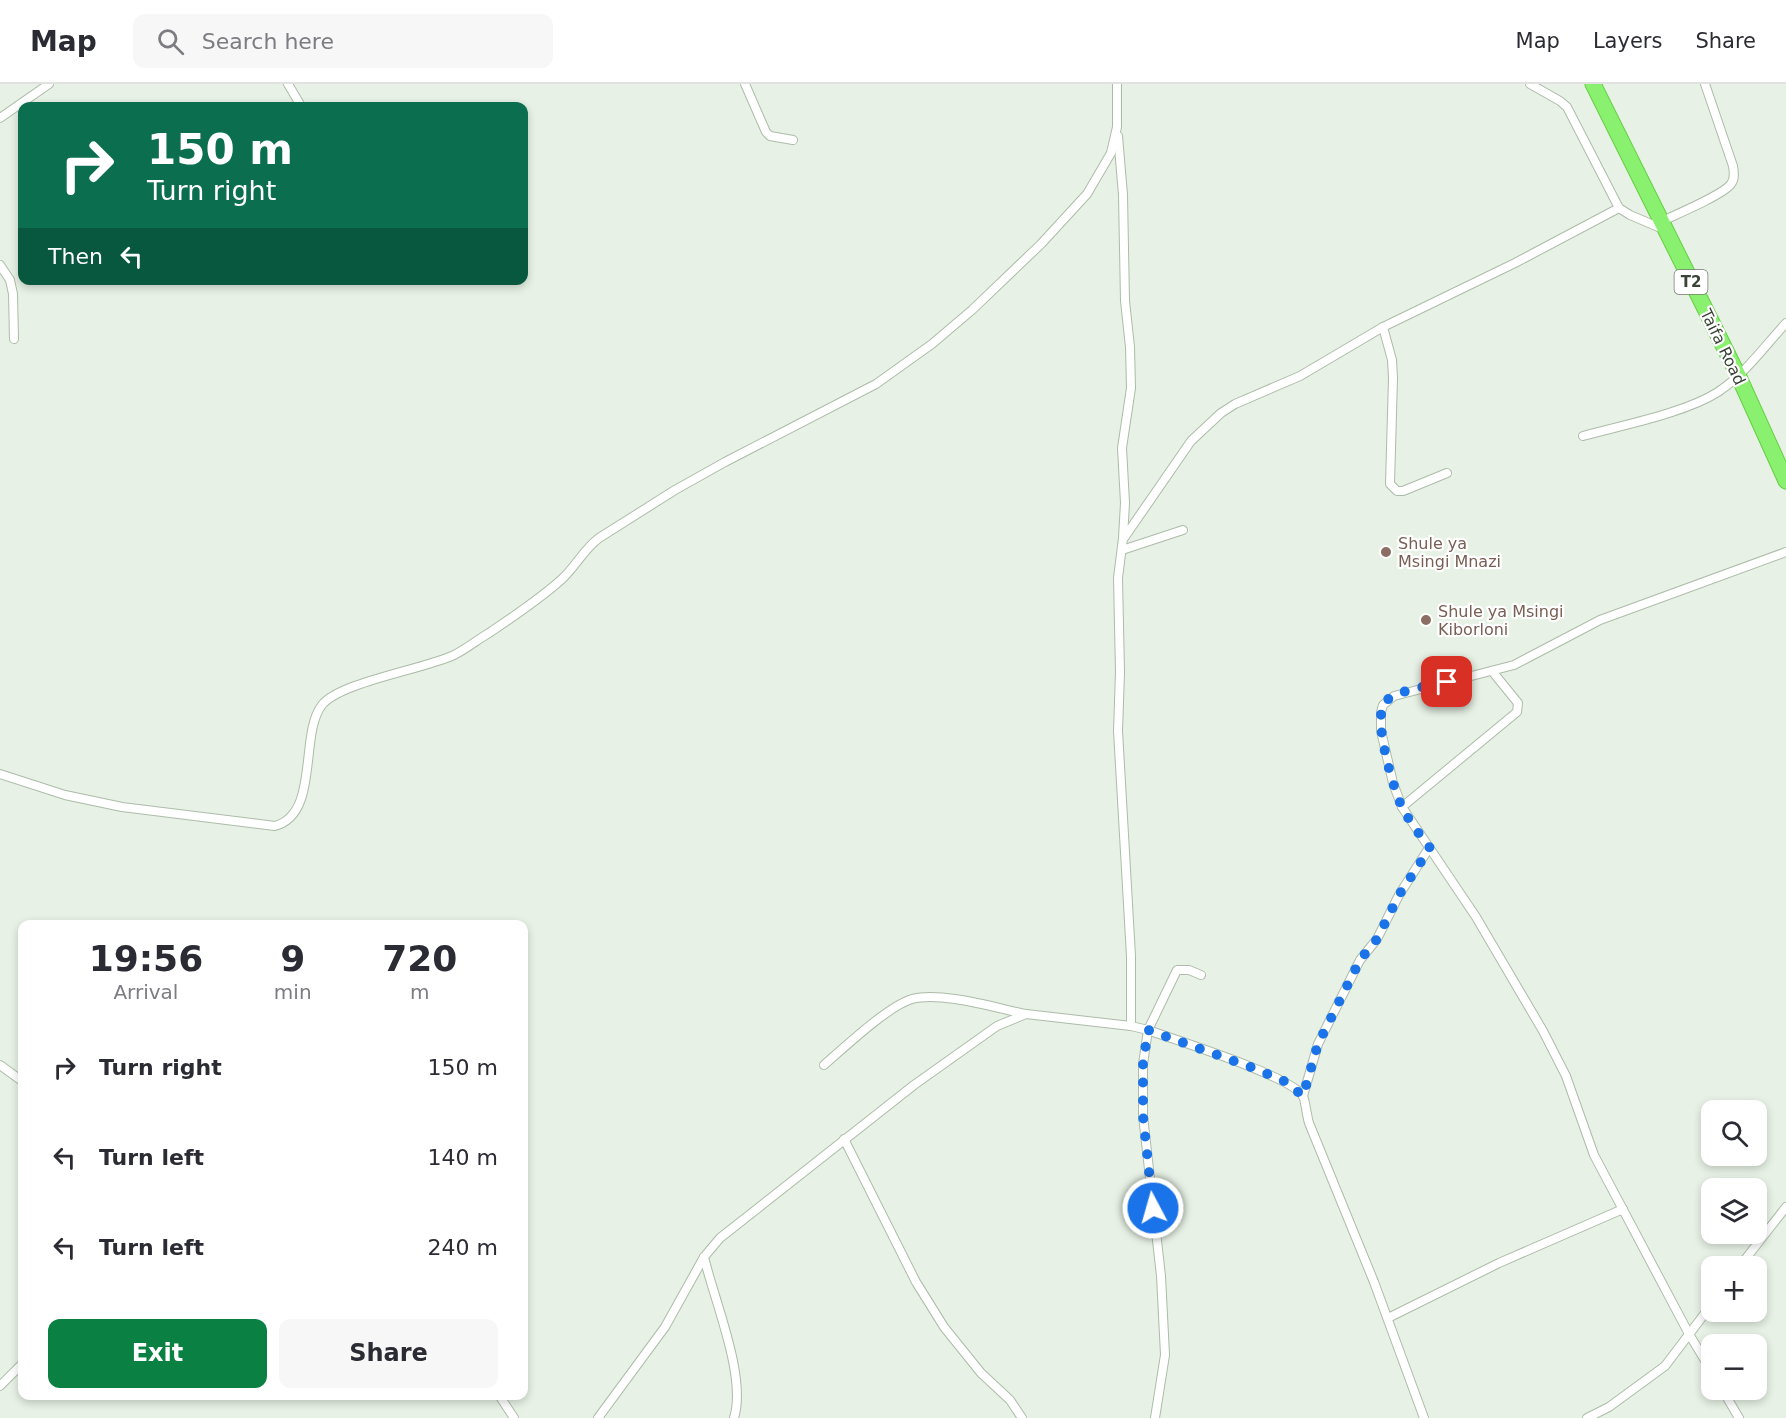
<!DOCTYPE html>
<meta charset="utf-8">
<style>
:root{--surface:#fff;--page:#f7f7f7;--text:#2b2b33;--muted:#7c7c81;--line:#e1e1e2;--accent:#0b8043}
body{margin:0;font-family:"DejaVu Sans",sans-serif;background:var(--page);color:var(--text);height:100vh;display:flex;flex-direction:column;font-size:22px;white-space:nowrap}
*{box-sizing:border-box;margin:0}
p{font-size:20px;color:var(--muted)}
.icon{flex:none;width:33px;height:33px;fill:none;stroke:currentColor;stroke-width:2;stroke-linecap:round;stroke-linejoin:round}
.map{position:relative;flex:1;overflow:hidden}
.details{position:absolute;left:18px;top:836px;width:510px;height:480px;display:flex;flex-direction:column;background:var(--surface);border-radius:12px;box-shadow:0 3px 9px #0003}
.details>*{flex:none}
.banner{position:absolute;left:18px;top:18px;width:510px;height:183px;border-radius:12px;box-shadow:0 3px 9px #0003;background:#0b6e4f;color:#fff;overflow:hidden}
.controls{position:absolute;left:1701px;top:1016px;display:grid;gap:12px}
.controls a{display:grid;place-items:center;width:66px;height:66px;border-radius:12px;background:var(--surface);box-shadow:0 3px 9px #0003;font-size:30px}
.pin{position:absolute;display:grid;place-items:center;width:51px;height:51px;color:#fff;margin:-26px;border-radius:12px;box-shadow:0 3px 9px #0006}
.me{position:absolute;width:66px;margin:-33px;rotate:354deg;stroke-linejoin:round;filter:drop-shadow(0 0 4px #0008)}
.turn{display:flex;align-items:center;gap:21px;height:126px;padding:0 30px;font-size:27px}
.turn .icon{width:78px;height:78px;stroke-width:2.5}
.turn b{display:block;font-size:42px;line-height:51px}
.then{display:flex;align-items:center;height:57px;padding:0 30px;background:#0003;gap:12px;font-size:22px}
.eta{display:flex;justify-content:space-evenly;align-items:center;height:102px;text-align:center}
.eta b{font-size:36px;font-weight:700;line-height:42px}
.primary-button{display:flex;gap:12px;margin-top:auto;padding:12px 30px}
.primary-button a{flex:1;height:69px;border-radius:12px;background:var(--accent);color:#fff;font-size:24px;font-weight:700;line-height:69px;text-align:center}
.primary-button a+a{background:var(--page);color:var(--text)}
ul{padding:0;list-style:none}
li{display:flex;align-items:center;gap:18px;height:90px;padding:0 30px}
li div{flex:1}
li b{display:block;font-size:22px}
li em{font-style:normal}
header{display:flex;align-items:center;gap:36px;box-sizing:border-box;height:84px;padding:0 30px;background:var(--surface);border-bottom:2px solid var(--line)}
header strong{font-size:28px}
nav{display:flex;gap:33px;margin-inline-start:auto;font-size:21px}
.search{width:420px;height:54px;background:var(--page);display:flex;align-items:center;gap:15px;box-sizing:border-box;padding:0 21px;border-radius:12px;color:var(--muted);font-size:22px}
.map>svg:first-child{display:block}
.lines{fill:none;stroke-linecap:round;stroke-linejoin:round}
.street-casing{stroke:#adbca9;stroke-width:10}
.highway-casing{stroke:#63cf41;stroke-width:17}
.street{stroke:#fff;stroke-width:8}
.highway{stroke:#8af170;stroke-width:15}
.route{stroke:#1a73e8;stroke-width:10;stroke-dasharray:0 18}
.education-dot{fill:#8d6e63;stroke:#fff;stroke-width:2}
.labels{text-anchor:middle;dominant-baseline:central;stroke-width:4.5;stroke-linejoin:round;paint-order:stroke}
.shield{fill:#fff;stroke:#747b72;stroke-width:1.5}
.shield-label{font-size:15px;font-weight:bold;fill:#394335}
.street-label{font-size:16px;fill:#394335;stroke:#fff}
.education-label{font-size:16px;fill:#785e54;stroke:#fff;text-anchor:start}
</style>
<header>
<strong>Map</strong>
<div class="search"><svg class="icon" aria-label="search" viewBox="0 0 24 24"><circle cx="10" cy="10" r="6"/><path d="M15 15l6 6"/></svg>Search here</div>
<nav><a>Map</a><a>Layers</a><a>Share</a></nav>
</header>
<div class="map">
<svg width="1786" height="1334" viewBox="0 0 1786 1334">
<rect width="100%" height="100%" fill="#e7f1e5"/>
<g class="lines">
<defs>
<g id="street">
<path d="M 288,0 L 301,22"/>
<path d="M 745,0 L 766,48 L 770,52 L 793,56"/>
<path d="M 1530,0 L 1560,17 L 1567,23 L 1619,124 L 1630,131 L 1663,145"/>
<path d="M 0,34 L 49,0"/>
<path d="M 1118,52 L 1123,111 L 1125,217 L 1130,263 L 1131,304 L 1122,364 L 1125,419 L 1123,454 L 1118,494 L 1120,588 L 1118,647 L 1131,872 L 1131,942"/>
<path d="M 1660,138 C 1675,131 1723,111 1731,100 C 1735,95 1734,88 1733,82 L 1705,0"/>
<path d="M 0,181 L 10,196 L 13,210 L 14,255"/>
<path d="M 1383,243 L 1392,276 L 1393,294 L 1390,400 L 1397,407 L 1403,407 L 1447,389"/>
<path d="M 1583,352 C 1623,341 1685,329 1718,308 C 1744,291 1765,262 1786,239"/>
<path d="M 1124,454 L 1191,357 L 1221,329 L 1235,320 L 1300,292 L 1383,243 L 1515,179 L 1619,124"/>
<path d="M 1122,466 L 1183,446"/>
<path d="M 0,690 L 65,711 L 122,723 L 275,742 C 320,730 299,650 322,621 C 340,598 425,585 454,571 C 466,565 477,556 489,549 C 514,532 540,515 562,495 C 576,482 584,465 599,454 L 675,406 L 725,378 L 876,300 L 932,260 L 972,226 L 1041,160 L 1087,110 L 1111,69 L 1117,43 L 1117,0"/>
<path d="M 1402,723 L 1517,628 L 1518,619 L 1492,587"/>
<path d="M 0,981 L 22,997"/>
<path d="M 824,981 C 845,963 888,922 912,915 C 941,907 996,924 1026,930"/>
<path d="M 1303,1012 L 1318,960 L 1360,876 L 1377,855 L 1399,811 L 1429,764"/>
<path d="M 844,1055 L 916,1198 L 944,1243 L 981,1289 L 1010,1316 L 1022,1334"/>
<path d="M 704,1173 C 714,1216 747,1293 734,1334"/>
<path d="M 1740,1182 L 1786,1123"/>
<path d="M 1388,1234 L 1499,1179 L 1623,1125"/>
<path d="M 1712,1288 L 1689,1250 L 1594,1071 L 1566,992 L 1543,947 L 1476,833 L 1402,723 L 1393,699 L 1381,647 L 1381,628 L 1383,621 L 1394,612 L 1514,581 L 1600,536 L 1786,468"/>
<path d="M 0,1302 L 22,1280"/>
<path d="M 1722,1305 L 1739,1334"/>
<path d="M 499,1311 L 514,1334"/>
<path d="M 598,1334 L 665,1243 L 704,1173 L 720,1154 L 914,1001 L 997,942 L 1026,930 L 1131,942 L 1148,946 C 1175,956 1291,992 1303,1012 C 1305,1015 1307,1033 1309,1039 L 1374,1198 L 1424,1334"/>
<path d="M 1155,1334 L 1165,1271 L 1161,1192 L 1143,1032 L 1143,980 L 1148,946 L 1177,886 L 1189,886 L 1201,891"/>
<path d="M 1587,1334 L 1609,1323 L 1665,1282 L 1712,1220"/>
</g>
<path id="highway" d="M 1593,0 L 1738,291 L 1786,397"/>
</defs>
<use href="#street" class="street-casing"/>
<use href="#highway" class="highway-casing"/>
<use href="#street" class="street"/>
<use href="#highway" class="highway"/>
</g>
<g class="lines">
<path class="route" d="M 1153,1124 L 1143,1032 L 1143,980 L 1148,946 L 1256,985 L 1286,998 L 1303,1012 L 1318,960 L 1360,876 L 1377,855 L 1399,811 L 1430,764 C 1420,751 1408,736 1401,721 C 1393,703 1372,633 1385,618 C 1396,606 1431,602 1447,598"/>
</g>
<g class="education-dot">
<circle cx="1386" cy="468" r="6"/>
<circle cx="1426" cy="536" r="6"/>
</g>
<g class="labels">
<rect class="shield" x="1674.5" y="186" width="33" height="24" rx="4.5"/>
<g class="shield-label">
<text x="1691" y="198">T2</text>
</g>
<g class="street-label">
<text transform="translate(1723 263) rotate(64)">Taifa Road</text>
</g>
<g class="education-label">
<text x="1398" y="459">Shule ya<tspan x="1398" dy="18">Msingi Mnazi</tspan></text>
<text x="1438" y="527">Shule ya Msingi<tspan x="1438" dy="18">Kiborloni</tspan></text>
</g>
</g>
</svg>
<div class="controls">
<a><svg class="icon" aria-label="search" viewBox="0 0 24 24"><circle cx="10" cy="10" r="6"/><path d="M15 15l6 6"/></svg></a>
<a><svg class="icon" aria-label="layers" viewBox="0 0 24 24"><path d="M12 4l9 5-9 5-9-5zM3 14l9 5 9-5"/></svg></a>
<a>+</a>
<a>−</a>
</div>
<div class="pin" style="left:1447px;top:598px;background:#d93025"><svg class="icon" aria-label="arrive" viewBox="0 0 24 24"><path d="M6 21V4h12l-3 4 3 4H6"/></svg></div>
<svg class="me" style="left:1153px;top:1124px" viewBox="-20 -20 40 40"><circle r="17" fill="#1a73e8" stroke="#fff" stroke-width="3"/><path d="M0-11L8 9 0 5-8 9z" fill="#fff"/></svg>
<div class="banner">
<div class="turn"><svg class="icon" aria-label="right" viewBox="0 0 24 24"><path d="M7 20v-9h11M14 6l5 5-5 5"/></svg><div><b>150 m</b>Turn right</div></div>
<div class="then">Then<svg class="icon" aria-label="left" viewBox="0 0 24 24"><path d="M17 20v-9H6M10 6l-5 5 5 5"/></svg></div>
</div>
<section class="details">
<div class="eta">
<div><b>19:56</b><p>Arrival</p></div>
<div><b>9</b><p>min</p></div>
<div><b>720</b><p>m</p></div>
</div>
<ul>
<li><svg class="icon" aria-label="right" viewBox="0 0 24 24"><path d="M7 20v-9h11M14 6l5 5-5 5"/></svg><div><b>Turn right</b></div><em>150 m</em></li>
<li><svg class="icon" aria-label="left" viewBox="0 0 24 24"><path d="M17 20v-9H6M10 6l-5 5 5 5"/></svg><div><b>Turn left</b></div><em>140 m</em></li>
<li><svg class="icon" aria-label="left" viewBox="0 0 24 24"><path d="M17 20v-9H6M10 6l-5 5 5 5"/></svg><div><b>Turn left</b></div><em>240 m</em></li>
</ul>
<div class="primary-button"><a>Exit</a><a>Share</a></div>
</section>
</div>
